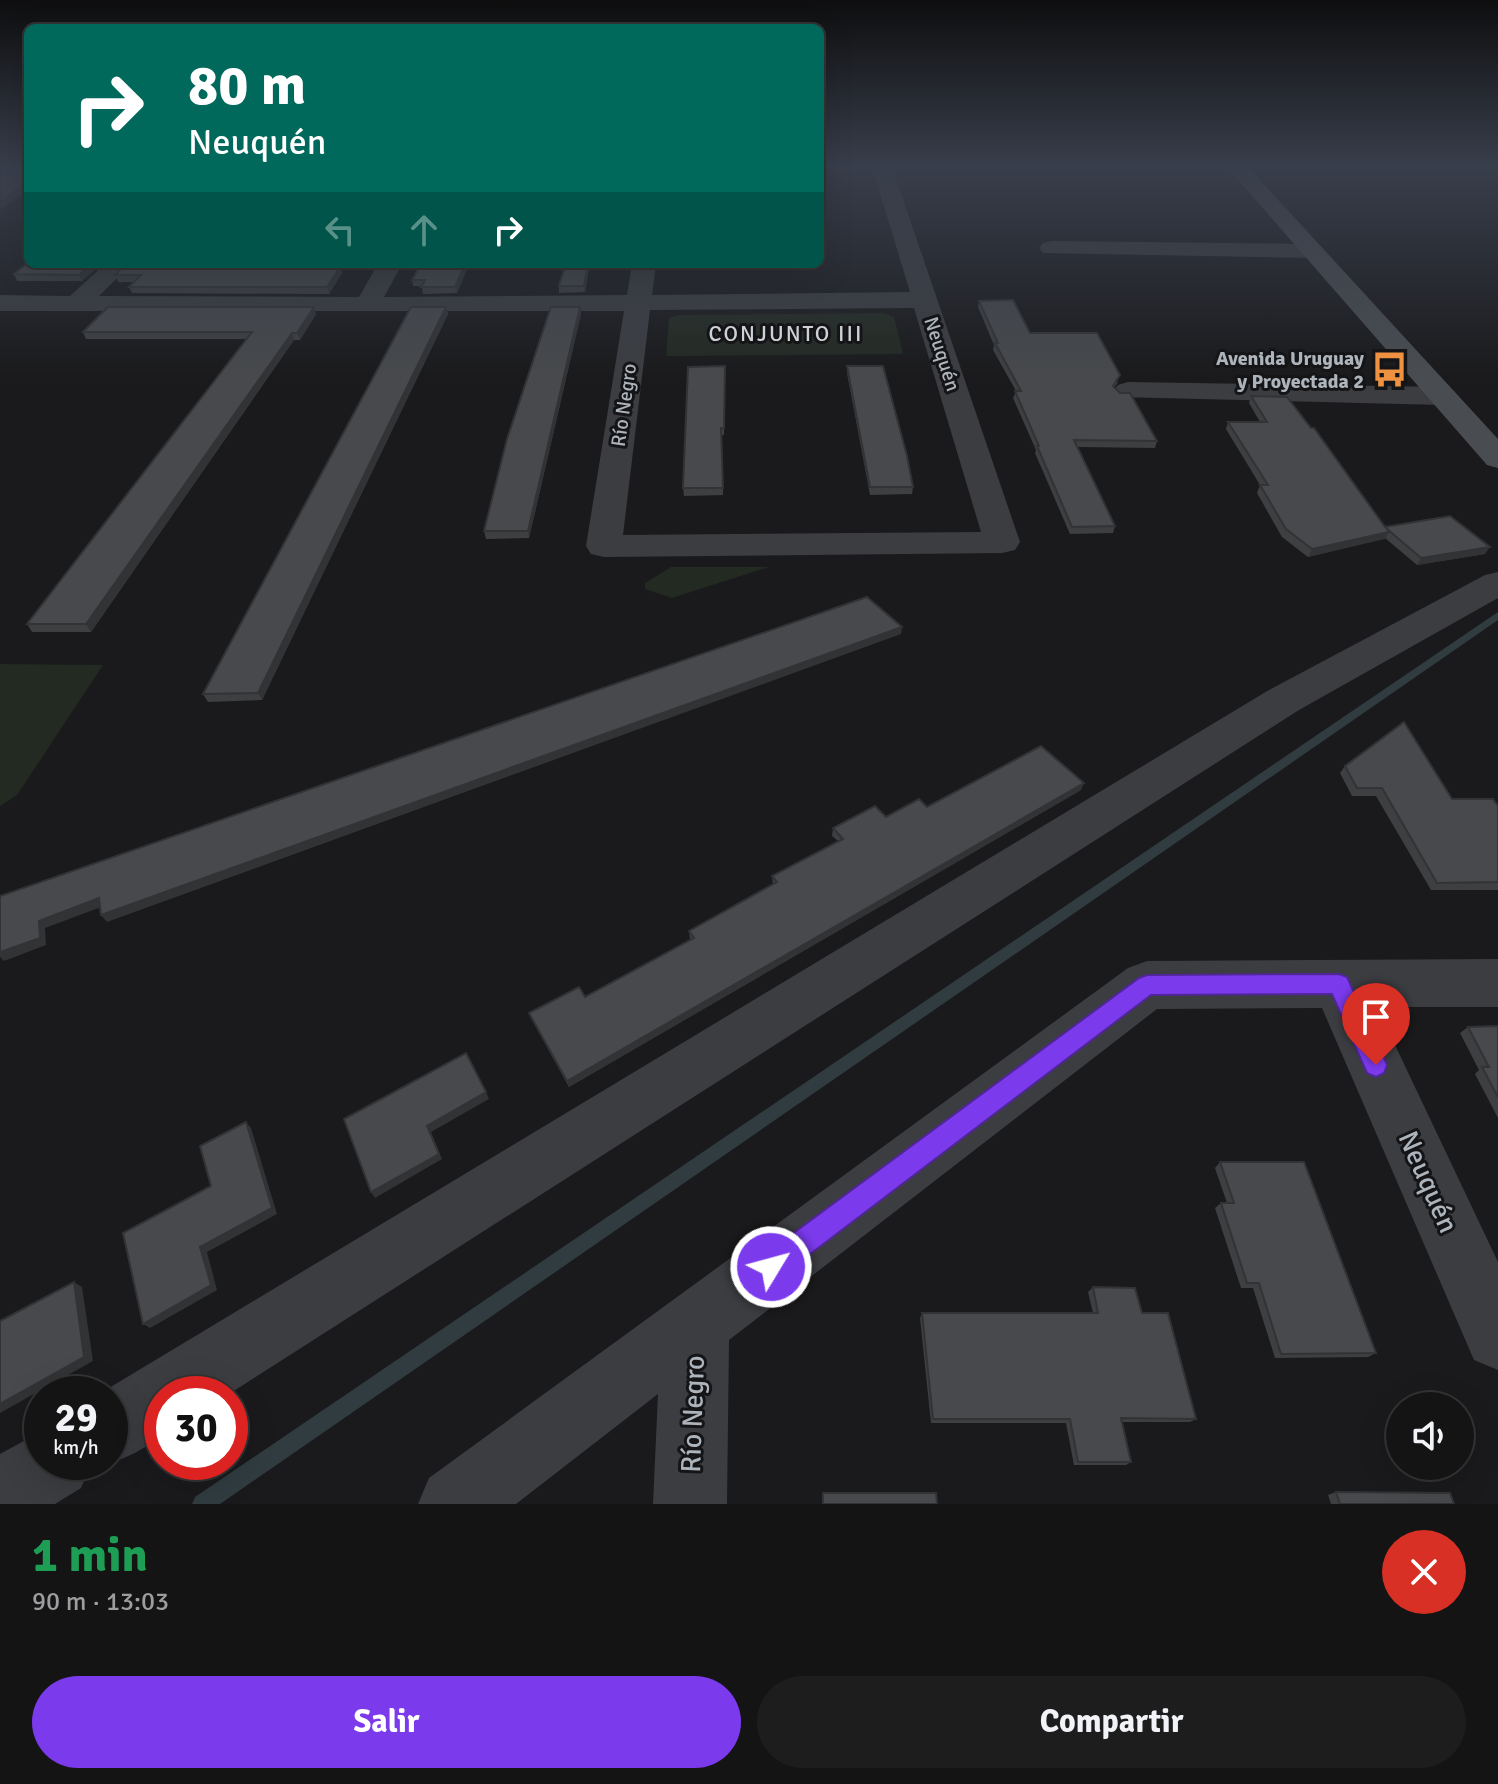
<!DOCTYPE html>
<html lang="es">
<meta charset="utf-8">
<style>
:root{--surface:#141415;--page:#1d1d1e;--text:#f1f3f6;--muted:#9d9ea0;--line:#333334;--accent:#7c3aed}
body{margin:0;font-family:Signika,sans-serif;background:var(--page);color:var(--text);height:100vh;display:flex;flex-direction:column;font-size:30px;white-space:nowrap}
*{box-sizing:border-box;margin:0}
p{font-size:26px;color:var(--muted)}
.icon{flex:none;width:44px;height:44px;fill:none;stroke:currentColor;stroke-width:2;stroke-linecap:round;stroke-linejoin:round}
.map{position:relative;height:1504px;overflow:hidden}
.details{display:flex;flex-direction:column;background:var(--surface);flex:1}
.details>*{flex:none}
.hud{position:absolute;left:24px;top:24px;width:800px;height:244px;border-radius:12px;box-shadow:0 8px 32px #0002,0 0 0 2px var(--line);background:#00695c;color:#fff;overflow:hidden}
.buttons{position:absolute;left:1386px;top:1392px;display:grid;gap:16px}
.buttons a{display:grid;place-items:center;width:88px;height:88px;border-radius:50%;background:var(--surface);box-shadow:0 8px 32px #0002,0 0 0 2px var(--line);font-size:40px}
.speed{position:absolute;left:24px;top:1376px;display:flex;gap:16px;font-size:40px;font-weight:700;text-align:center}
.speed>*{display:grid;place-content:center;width:104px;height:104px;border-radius:50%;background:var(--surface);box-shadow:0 8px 32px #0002,0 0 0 2px var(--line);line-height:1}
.speed small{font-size:20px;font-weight:400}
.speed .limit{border:12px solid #d22;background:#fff;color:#111}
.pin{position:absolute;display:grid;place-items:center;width:68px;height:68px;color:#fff;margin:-82px -34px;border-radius:50% 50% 50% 0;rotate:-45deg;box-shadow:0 0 8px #0007}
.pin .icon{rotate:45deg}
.me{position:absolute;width:88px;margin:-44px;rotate:53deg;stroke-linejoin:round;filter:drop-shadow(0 0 6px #0008)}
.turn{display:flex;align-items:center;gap:28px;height:168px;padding:0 32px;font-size:36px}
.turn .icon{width:104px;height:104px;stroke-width:2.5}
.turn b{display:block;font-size:56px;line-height:68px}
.lanes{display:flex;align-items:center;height:76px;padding:0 32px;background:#0003;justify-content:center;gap:40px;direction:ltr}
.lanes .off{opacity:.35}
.round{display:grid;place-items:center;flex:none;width:84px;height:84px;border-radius:42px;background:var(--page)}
.headline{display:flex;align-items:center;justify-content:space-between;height:136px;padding:0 32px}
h1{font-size:48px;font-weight:700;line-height:60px;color:#1e9e55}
.button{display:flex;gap:16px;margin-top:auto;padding:16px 32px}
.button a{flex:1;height:92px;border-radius:48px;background:var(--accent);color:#fff;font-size:32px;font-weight:700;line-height:92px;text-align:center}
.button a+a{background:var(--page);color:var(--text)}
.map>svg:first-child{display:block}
.green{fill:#222a22}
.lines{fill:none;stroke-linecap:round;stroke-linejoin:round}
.stream{fill:#303c40;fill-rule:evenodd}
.minor{fill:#3b3d41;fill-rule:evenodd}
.secondary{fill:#494d51;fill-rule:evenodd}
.wall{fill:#3d3f41}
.shaded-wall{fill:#323335}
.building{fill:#47494c;stroke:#323335;stroke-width:2}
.route{fill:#7c3aed;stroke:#51269a;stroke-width:2}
.labels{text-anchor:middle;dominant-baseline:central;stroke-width:6;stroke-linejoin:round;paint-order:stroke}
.far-street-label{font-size:20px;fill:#adb4bb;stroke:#151517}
.far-poi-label{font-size:20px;font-weight:bold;fill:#adb4bb;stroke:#151517;text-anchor:end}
.far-neighbourhood-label{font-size:22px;letter-spacing:2px;fill:#ced2d7;stroke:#151517}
.near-street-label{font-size:28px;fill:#adb4bb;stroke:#151517}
</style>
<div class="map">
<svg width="1498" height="1504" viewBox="0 0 1498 1504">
<rect width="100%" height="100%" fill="#1a1a1c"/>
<g class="green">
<path d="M 884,313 L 894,317 L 903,354 L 666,356 L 669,318 L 678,315 Z"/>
<path d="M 671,567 L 769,567 L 672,598 L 645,589 L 645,583 Z"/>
<path d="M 0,664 L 103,665 L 17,795 L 0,806 Z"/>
</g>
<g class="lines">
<path class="stream" d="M 1498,612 L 1498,620 L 220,1504 L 192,1504 L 195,1497 Z"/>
<g class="minor">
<path d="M 872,167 L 892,167 L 1020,542 L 1015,550 L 1002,553 L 604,557 L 591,554 L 586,546 L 624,311 L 0,311 L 0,295 L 70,296 L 105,264 L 131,264 L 99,296 L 359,297 L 378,264 L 402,264 L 384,297 L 627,295 L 632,264 L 656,264 L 652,295 L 910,292 ZM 914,308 L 981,532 L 623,535 L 650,310 Z"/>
<path d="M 1051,241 L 1312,244 L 1320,246 L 1324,251 L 1320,256 L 1312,258 L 1043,253 L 1039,248 L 1043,243 Z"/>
<path d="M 1128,382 L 1443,387 L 1453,390 L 1458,396 L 1453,402 L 1443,405 L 1118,397 L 1113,391 L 1118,385 Z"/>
<path d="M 1498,572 L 1498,598 L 1299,710 L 229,1394 L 162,1394 L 162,1437 L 135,1453 L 110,1464 L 106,1462 L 110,1462 L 110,1394 L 99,1394 L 1269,690 L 1485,575 Z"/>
<path d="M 1498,959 L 1498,1007 L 1377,1007 L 1498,1262 L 1498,1370 L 1474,1360 L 1322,1008 L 1157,1009 L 729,1340 L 727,1504 L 653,1504 L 658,1394 L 516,1504 L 418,1504 L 429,1478 L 1128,968 L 1147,961 Z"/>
<path d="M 42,1431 L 42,1462 L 92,1462 L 81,1488 L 55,1504 L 0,1504 L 0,1454 Z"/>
</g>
<path class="secondary" d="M 1227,167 L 1248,167 L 1498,439 L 1498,468 L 1487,465 Z"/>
</g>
<g class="wall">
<path d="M 28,264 L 101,264 L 82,281 L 17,281 L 14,274 Z"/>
<path d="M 126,264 L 201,264 L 199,266 L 339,267 L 342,273 L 329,294 L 132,293 L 129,287 L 134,282 L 118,282 L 115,275 Z"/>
<path d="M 469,264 L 457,293 L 423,294 L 422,286 L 413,286 L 412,280 Z"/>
<path d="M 589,268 L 585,292 L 559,293 L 559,286 Z"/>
<path d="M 979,301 L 1030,333 L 1118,382 L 1114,388 L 1157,441 L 1155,448 L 1078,447 L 1115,526 L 1113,533 L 1070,534 L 1035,453 L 1036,450 L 1013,398 L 1016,391 L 993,350 L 994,345 L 978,307 Z"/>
<path d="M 446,307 L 448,314 L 262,700 L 208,702 L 203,694 Z"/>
<path d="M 580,307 L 581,314 L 529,538 L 486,539 L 484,531 Z"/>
<path d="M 316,314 L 300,340 L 294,340 L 91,632 L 32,632 L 27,624 L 247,339 L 86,339 L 83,332 Z"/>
<path d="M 725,366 L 724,435 L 722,435 L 723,495 L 684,496 L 683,488 Z"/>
<path d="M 847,366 L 913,487 L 912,494 L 870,495 L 847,373 Z"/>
<path d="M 1251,396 L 1385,527 L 1485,554 L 1417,565 L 1385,538 L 1308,557 L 1282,537 L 1257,493 L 1260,485 L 1226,429 L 1228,422 L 1260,422 L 1249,403 Z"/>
<path d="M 1345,766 L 1452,799 L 1498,806 L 1498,890 L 1431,890 L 1376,796 L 1352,796 L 1340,773 Z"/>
<path d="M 1081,790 L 569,1087 L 532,1020 L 529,1013 L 585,997 L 690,940 L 689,931 L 773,885 L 772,876 L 838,841 L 832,836 L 833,828 L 927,807 Z"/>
<path d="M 1498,1026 L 1498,1118 L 1475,1074 L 1479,1070 L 1460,1033 L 1468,1027 Z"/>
<path d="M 1220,1162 L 1376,1353 L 1368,1357 L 1275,1358 L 1253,1288 L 1241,1288 L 1215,1208 L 1221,1203 L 1227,1203 L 1215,1168 Z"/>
<path d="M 1093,1287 L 1142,1313 L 1196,1419 L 1190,1422 L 1122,1422 L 1131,1462 L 1126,1465 L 1074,1465 L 1066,1423 L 931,1423 L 920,1318 L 922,1313 L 1093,1313 L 1088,1292 Z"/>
<path d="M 1336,1492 L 1454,1504 L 1331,1504 L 1328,1495 Z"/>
</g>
<g class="shaded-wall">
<path d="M 28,182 L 28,190 L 0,210 L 0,202 Z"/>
<path d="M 91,264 L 101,264 L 82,281 L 79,275 Z"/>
<path d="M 465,264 L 469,264 L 457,293 L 455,287 Z"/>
<path d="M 588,264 L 589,268 L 585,292 L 584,286 Z"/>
<path d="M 340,267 L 342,273 L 329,294 L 327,287 Z"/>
<path d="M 314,307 L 316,314 L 300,340 L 297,333 Z"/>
<path d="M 446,307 L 448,314 L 262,700 L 258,693 Z"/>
<path d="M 580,307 L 581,314 L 529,538 L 528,531 Z"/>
<path d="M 292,333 L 294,340 L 91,632 L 86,624 Z"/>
<path d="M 1389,532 L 1385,539 L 1308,557 L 1312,549 Z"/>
<path d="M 1490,547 L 1485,554 L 1417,565 L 1421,558 Z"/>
<path d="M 902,627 L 901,634 L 107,922 L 101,915 Z"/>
<path d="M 1084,783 L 1081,790 L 569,1087 L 567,1081 Z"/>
<path d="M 99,898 L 104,906 L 45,928 L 46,945 L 4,961 L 0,957 L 0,952 L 39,921 Z"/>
<path d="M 486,1092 L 489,1099 L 431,1132 L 442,1159 L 375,1198 L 371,1192 L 427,1126 Z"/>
<path d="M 246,1122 L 251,1128 L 277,1214 L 207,1252 L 217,1290 L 150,1328 L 143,1324 L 200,1247 Z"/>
<path d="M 74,1282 L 82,1287 L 93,1361 L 0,1413 L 0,1404 Z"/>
</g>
<g class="building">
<path d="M 0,167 L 28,167 L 28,182 L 0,202 Z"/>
<path d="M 28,263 L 28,264 L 91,264 L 79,275 L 14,274 Z"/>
<path d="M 126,264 L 193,264 L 190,266 L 336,264 L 334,267 L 340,267 L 327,287 L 129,287 L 141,275 L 115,275 Z"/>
<path d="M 421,264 L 465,264 L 455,287 L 421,287 L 425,280 L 412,280 Z"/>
<path d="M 566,264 L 588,264 L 584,286 L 559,286 Z"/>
<path d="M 1013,300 L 1030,333 L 1097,333 L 1120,375 L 1113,386 L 1120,393 L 1130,393 L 1157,441 L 1074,440 L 1115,526 L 1072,527 L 1037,446 L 1039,446 L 1015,391 L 1021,391 L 995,343 L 998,343 L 979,301 Z"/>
<path d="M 108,307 L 314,307 L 297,333 L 292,333 L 86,624 L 27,624 L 252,332 L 83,332 Z"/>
<path d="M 411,307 L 446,307 L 258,693 L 203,694 Z"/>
<path d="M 551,307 L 580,307 L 528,531 L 484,531 L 507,439 Z"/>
<path d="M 725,366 L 724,428 L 721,428 L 723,488 L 683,488 L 688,367 Z"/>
<path d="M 847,366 L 883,366 L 907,456 L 913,487 L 870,487 Z"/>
<path d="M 1251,396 L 1287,397 L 1311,428 L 1314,428 L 1385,527 L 1450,516 L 1490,547 L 1421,558 L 1386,528 L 1389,532 L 1312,549 L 1286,529 L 1260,485 L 1268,485 L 1228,422 L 1267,422 Z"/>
<path d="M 867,597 L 902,627 L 101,915 L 99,898 L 39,921 L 40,938 L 0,952 L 0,896 Z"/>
<path d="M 1404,722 L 1452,799 L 1493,799 L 1498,806 L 1498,882 L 1437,883 L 1382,788 L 1357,788 L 1345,766 Z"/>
<path d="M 1041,746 L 1084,783 L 567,1081 L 529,1013 L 579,987 L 585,997 L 694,938 L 689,931 L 777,882 L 772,876 L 843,839 L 833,828 L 875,806 L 886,817 L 919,799 L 927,807 Z"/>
<path d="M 1498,1026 L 1498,1097 L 1482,1067 L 1489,1067 L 1468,1027 Z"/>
<path d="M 466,1053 L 486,1092 L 427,1126 L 439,1154 L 371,1192 L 344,1119 Z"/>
<path d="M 246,1122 L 272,1208 L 200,1247 L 211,1285 L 143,1324 L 123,1233 L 211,1186 L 200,1146 Z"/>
<path d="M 1220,1162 L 1304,1162 L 1376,1353 L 1281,1354 L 1259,1283 L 1247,1283 L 1221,1203 L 1234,1203 Z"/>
<path d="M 74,1282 L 84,1357 L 0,1404 L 0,1321 Z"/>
<path d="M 1093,1287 L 1135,1288 L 1142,1313 L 1168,1313 L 1196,1419 L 1121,1418 L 1131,1462 L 1078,1462 L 1070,1419 L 933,1419 L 922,1313 L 1098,1313 Z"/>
<path d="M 1336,1492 L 1450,1493 L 1454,1504 L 1340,1504 Z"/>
<path d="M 823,1493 L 936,1493 L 937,1504 L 823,1504 Z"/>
</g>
<linearGradient id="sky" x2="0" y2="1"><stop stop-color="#0e0e0f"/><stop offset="0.44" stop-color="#383e4b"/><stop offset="1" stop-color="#383e4b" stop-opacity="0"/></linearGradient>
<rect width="1498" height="378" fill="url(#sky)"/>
<path class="route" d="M 1339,974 L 1347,977 L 1384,1058 L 1387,1065 L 1384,1073 L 1376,1077 L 1367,1073 L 1332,994 L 1151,995 L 780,1277 L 771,1280 L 761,1277 L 757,1267 L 761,1257 L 1139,978 L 1147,975 Z"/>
<defs>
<symbol id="bus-bare" viewBox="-9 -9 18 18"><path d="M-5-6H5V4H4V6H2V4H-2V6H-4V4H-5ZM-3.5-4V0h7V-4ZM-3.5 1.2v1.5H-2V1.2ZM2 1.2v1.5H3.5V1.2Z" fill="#ee9140" stroke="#151517" stroke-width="2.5" paint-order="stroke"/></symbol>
</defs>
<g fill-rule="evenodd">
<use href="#bus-bare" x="1364" y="344" width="51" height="51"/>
</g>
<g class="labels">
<g class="far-street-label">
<text transform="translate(942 354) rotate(72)">Neuquén</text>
<text transform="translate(624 405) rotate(-82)">Río Negro</text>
</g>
<g class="far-poi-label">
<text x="1364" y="358">Avenida Uruguay<tspan x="1364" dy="23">y Proyectada 2</tspan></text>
</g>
<g class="far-neighbourhood-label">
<text x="786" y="333">CONJUNTO III</text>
</g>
<g class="near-street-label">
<text transform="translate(1428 1182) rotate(66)">Neuquén</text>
<text transform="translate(693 1414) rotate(-88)">Río Negro</text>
</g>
</g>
</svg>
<div class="buttons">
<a><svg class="icon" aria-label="sound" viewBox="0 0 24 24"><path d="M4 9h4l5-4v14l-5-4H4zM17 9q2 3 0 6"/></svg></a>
</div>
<div class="speed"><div>29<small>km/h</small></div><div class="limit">30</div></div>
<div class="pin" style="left:1376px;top:1065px;background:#d93025"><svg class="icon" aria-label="arrive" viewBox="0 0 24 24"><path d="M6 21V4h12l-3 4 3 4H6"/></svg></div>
<svg class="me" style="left:771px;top:1267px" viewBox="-20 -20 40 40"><circle r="17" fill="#7c3aed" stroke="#fff" stroke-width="3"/><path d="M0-11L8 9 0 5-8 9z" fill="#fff"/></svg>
<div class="hud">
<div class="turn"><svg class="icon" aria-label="right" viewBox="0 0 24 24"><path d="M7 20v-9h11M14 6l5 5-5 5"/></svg><div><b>80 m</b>Neuquén</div></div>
<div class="lanes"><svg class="icon off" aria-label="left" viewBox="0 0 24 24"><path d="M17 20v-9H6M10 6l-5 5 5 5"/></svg><svg class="icon off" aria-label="ahead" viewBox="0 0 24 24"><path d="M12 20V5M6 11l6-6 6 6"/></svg><svg class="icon" aria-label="right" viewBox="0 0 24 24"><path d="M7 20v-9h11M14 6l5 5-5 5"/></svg></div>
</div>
</div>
<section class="details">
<div class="headline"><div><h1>1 min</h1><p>90 m · 13:03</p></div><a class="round" style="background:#d93025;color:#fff"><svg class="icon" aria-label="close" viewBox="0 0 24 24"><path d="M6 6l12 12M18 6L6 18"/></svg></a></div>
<div class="button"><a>Salir</a><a>Compartir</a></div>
</section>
